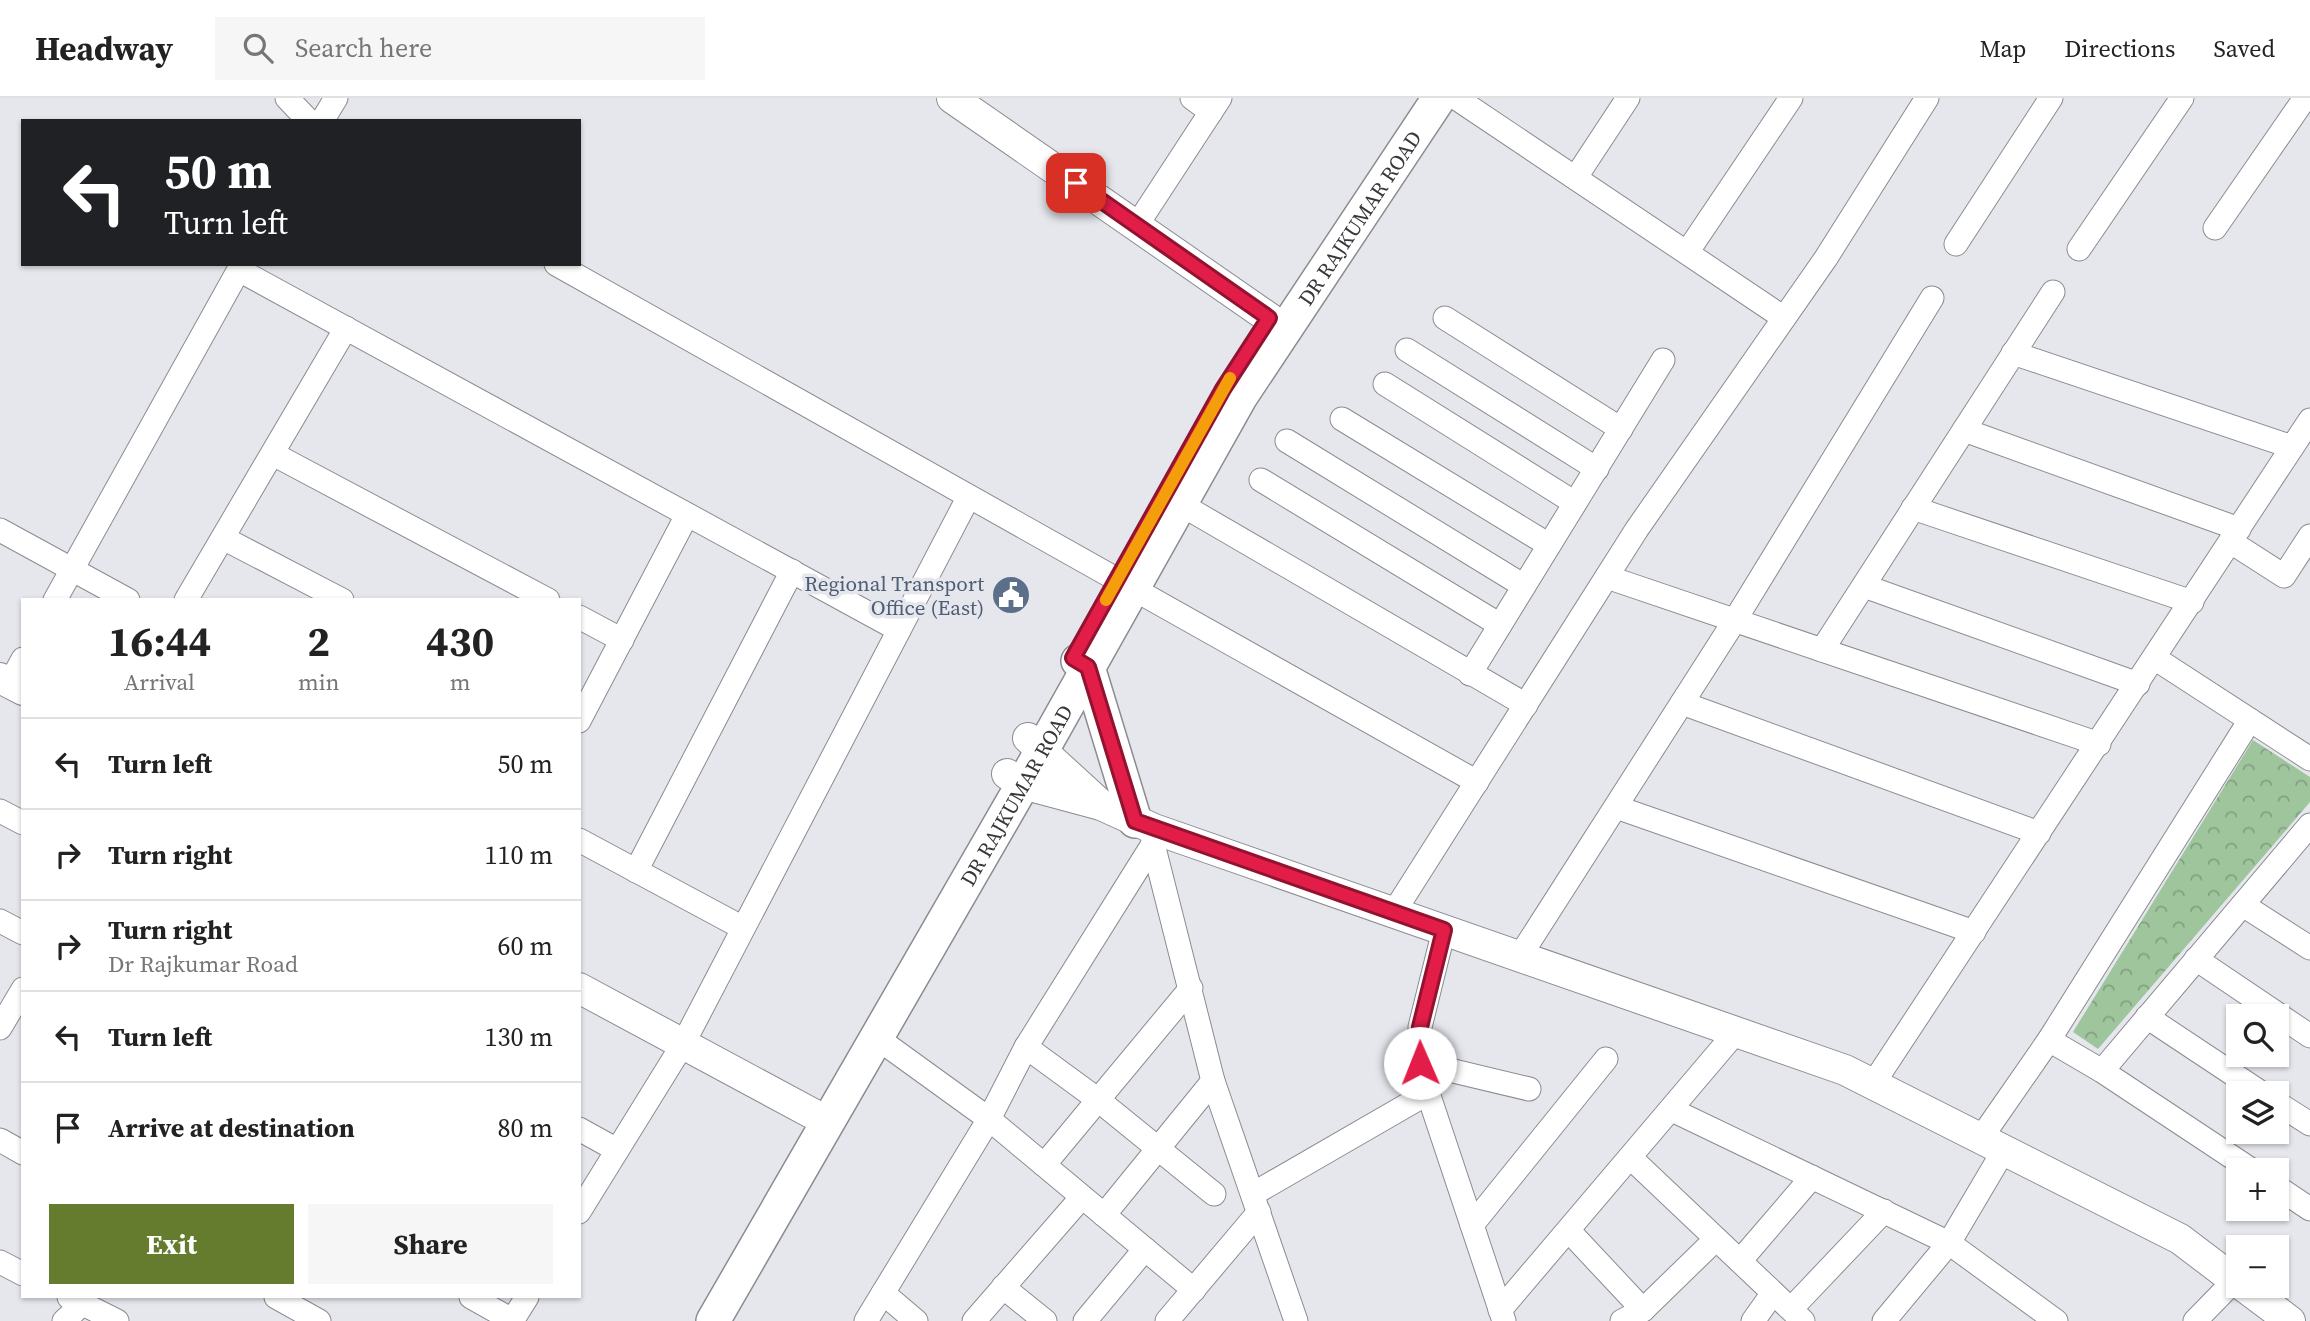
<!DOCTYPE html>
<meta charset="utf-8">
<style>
:root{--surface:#fff;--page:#f6f6f6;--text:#222;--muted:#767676;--line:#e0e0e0;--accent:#657b2d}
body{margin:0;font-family:"Source Serif 4",serif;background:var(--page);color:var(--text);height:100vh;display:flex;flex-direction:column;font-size:26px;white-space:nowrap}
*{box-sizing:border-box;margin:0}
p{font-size:23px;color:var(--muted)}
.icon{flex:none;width:38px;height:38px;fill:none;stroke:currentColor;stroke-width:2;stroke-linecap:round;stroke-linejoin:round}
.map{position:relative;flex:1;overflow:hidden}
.side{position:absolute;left:21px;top:500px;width:560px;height:700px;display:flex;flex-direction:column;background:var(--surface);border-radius:0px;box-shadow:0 2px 5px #0004}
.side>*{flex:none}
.guide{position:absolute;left:21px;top:21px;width:560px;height:147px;border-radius:0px;box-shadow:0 2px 5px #0004;background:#202124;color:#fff;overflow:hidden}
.fabs{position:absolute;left:2226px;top:906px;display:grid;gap:14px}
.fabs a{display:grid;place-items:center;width:63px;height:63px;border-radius:0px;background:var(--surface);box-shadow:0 2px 5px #0004;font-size:35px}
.pin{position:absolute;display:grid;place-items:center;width:60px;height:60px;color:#fff;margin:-30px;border-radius:14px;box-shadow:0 4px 10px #0006}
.me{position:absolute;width:77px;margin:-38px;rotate:359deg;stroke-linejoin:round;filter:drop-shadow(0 0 5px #0008)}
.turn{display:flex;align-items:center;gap:24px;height:147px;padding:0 28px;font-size:32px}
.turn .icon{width:91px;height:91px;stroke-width:2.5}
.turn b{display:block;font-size:49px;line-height:60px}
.eta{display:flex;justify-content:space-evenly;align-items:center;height:119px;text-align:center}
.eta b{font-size:42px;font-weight:700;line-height:49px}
.primary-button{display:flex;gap:14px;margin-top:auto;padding:14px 28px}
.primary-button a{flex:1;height:80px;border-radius:0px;background:var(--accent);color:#fff;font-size:28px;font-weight:700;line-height:80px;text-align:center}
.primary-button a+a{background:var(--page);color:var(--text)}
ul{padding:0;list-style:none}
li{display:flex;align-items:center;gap:21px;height:91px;padding:0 28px;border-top:2px solid var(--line)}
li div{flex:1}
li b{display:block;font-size:26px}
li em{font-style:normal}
header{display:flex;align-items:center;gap:42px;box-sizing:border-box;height:98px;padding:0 35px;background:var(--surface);border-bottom:2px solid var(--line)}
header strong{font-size:33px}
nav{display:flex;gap:38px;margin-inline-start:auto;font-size:24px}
.search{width:490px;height:63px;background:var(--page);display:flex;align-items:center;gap:18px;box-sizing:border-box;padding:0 24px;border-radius:0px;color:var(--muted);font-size:26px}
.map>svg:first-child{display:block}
.park{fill:url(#park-crowns)}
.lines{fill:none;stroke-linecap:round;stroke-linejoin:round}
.minor-casing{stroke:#8a8c92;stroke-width:25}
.tertiary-casing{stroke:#8a8c92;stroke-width:32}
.secondary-casing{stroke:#8a8c92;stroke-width:36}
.minor{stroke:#fff;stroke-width:23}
.tertiary{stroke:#fff;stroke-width:30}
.secondary{stroke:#fff;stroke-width:33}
.route-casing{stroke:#92132f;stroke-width:18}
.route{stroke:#e11d48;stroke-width:12}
.slow{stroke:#f59e0b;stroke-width:12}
.labels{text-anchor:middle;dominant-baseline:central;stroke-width:7;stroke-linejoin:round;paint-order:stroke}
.street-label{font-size:21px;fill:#37383a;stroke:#e5e7ed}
.service-label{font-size:21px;fill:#4e5e75;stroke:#e5e7ed;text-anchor:end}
</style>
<header>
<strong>Headway</strong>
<div class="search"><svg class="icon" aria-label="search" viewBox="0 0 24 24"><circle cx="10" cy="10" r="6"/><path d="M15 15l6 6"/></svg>Search here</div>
<nav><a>Map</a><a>Directions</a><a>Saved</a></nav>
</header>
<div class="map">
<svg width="2310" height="1223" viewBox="0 0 2310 1223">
<defs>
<pattern id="park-crowns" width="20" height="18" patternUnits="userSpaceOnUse" patternTransform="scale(1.75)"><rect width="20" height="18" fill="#9ec59c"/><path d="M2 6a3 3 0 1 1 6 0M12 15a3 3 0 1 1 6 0" fill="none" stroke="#82a180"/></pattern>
</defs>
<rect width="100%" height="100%" fill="#e5e7ed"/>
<path class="park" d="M 2253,642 L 2310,679 L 2310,704 L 2098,951 L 2073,934 Z"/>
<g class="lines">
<defs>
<g id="minor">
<path d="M 287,0 L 309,23"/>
<path d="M 1192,0 L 1211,14"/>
<path d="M 1456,0 L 1784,220"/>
<path d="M 322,23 L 336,0"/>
<path d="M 1576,79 L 1628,0"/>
<path d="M 1137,127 L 1220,0"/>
<path d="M 2215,130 L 2305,0"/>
<path d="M 1956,146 L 2051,0"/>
<path d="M 2079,151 L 2182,0"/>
<path d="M 1688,153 L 1791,0"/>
<path d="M 556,166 L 1477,684"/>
<path d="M 239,172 L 899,532"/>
<path d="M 1445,220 L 1621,331"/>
<path d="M 1407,252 L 1597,371"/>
<path d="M 2013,255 L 2292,349"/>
<path d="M 1385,286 L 1575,405"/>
<path d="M 1342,321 L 1549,447"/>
<path d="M 1964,332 L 2239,431"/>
<path d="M 1287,343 L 1524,488"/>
<path d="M 273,356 L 548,502"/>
<path d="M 1261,382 L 1500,527"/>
<path d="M 1182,407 L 1526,607"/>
<path d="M 1913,410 L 2192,504"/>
<path d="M 0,432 L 128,502"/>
<path d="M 223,440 L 342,502"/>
<path d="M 2231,444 L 2284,478 L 2310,438"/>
<path d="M 1607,479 L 2099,646"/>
<path d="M 1864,488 L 2138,586"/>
<path d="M 55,502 L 242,166"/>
<path d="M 186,502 L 346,230"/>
<path d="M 579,519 L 622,542"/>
<path d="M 1822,552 L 2053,194"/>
<path d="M 2156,561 L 2310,661"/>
<path d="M 1470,576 L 1663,262"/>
<path d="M 10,585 L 23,561"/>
<path d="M 1682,605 L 2039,735"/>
<path d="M 579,623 L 687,417"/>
<path d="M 1616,709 L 1974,834"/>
<path d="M 0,713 L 23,725"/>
<path d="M 1153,737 L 1153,746 L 1213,983 L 1296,1223"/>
<path d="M 579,742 L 743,830"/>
<path d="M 636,773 L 792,473"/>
<path d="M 2243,807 L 2310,850"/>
<path d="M 1394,814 L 1637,431 L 1826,160 L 1927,0"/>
<path d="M 0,823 L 23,835"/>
<path d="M 1444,832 L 1420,929 L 1420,971 L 1504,1223"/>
<path d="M 1520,858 L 1735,522 L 1932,200"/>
<path d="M 2196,861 L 2310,938"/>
<path d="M 2147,919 L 2263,996"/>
<path d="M 0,930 L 23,891"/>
<path d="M 877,940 L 989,1021 L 1194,1192"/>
<path d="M 2049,942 L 2102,973 L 2253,1073"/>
<path d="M 1026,949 L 1097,1001 L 1214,1096"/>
<path d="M 1420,965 L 1529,991"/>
<path d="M 2102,973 L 2310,727"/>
<path d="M 1873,986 L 2310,322"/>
<path d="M 2277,1005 L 2310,1026"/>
<path d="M 1672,1012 L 1949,1145 L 2056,1223"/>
<path d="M 579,1031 L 617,1052"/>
<path d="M 1981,1040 L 2049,942 L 2250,622"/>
<path d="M 0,1042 L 23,1055"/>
<path d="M 1632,1061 L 1803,1223"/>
<path d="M 1044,1067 L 1191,890"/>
<path d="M 2277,1089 L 2310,1111"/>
<path d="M 1253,1096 L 1428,995"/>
<path d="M 579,1114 L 683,946 L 968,400"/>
<path d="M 1104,1117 L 1213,983"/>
<path d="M 1472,1127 L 1606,961"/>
<path d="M 1569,1133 L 1643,1212"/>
<path d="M 1740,1163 L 1812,1079"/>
<path d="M 0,1164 L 23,1176"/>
<path d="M 1003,1189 L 1045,1223"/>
<path d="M 883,1195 L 916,1223"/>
<path d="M 69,1199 L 117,1223"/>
<path d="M 276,1199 L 319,1223"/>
<path d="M 471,1199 L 512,1222"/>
<path d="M 1791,1211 L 1884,1113"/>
<path d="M 1500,1212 L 1736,934"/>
<path d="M 64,1223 L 83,1205"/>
<path d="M 512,1223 L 527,1199"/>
<path d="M 866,1223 L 989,1021 L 1026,949 L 1153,746"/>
<path d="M 974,1223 L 1082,1099"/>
<path d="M 1085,1223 L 1145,1151"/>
<path d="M 1167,1223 L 1259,1114"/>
<path d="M 1622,1223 L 1643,1212 L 1716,1141"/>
<path d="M 1753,1223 L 1773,1195"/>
<path d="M 1884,1223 L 1949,1145 L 2004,1052"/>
<path d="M 2195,1223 L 2235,1182"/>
</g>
<g id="tertiary">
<path d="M 952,0 L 1285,231"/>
<path d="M 0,580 L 23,592"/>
<path d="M 1028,640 L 1098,704"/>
<path d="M 1007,676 L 1023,686 L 1101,707 L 1154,731 L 1845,972 L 2180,1141 L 2238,1185"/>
<path d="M 579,890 L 828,1024"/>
<path d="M 2243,1188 L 2290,1223"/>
</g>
<g id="secondary">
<path d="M 1078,563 L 1088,569 L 1135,723"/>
<path id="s1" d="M 713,1223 L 1023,686 L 1241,298 L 1439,0"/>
</g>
</defs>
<use href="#minor" class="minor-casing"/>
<use href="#tertiary" class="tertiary-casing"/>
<use href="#secondary" class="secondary-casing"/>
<use href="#minor" class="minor"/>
<use href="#tertiary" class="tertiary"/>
<use href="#secondary" class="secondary"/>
</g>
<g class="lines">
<defs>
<path id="route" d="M 1076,85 L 1269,220 L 1223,291 L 1073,560 L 1088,569 L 1135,723 L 1444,832 L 1420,929 L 1420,965"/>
</defs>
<use href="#route" class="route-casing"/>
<use href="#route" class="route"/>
<path class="slow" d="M 1106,502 L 1230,280"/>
</g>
<defs>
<symbol id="civic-disc" viewBox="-11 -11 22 22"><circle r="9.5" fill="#5c6f8a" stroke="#e5e7ed"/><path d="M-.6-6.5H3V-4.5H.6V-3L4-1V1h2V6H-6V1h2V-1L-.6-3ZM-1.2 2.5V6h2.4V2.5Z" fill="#fff"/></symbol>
</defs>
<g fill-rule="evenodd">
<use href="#civic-disc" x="989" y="475" width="44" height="44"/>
</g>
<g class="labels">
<g class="street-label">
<text stroke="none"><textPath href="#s1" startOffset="1279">DR RAJKUMAR ROAD</textPath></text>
<text stroke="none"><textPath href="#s1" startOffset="607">DR RAJKUMAR ROAD</textPath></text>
</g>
<g class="service-label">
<text x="984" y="485">Regional Transport<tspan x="984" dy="24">Office (East)</tspan></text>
</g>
</g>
</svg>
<div class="fabs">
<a><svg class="icon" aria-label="search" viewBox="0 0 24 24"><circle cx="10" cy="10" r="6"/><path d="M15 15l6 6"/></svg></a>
<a><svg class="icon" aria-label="layers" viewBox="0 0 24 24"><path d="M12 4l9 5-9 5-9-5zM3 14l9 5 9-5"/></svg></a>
<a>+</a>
<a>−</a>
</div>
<div class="pin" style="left:1076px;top:85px;background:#d93025"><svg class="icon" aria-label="arrive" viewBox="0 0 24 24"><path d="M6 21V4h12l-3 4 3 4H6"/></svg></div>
<svg class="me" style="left:1420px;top:965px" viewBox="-20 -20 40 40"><circle r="19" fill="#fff"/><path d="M0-13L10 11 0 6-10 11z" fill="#e11d48"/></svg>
<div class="guide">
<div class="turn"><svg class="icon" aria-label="left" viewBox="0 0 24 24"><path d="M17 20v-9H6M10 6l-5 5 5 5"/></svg><div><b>50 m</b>Turn left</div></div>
</div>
<section class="side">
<div class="eta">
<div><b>16:44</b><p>Arrival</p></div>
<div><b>2</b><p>min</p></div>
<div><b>430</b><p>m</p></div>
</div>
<ul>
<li><svg class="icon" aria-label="left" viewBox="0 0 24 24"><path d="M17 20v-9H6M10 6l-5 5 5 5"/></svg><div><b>Turn left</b></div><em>50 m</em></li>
<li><svg class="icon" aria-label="right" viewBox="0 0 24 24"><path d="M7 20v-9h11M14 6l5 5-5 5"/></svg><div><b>Turn right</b></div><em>110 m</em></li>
<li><svg class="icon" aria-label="right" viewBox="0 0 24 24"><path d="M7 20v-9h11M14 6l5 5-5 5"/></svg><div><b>Turn right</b><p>Dr Rajkumar Road</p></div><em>60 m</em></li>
<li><svg class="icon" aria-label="left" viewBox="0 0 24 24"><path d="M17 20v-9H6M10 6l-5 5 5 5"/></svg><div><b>Turn left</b></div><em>130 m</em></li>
<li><svg class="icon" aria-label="arrive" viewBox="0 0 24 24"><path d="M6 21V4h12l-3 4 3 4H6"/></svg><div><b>Arrive at destination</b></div><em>80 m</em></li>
</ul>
<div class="primary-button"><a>Exit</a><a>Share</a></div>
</section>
</div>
